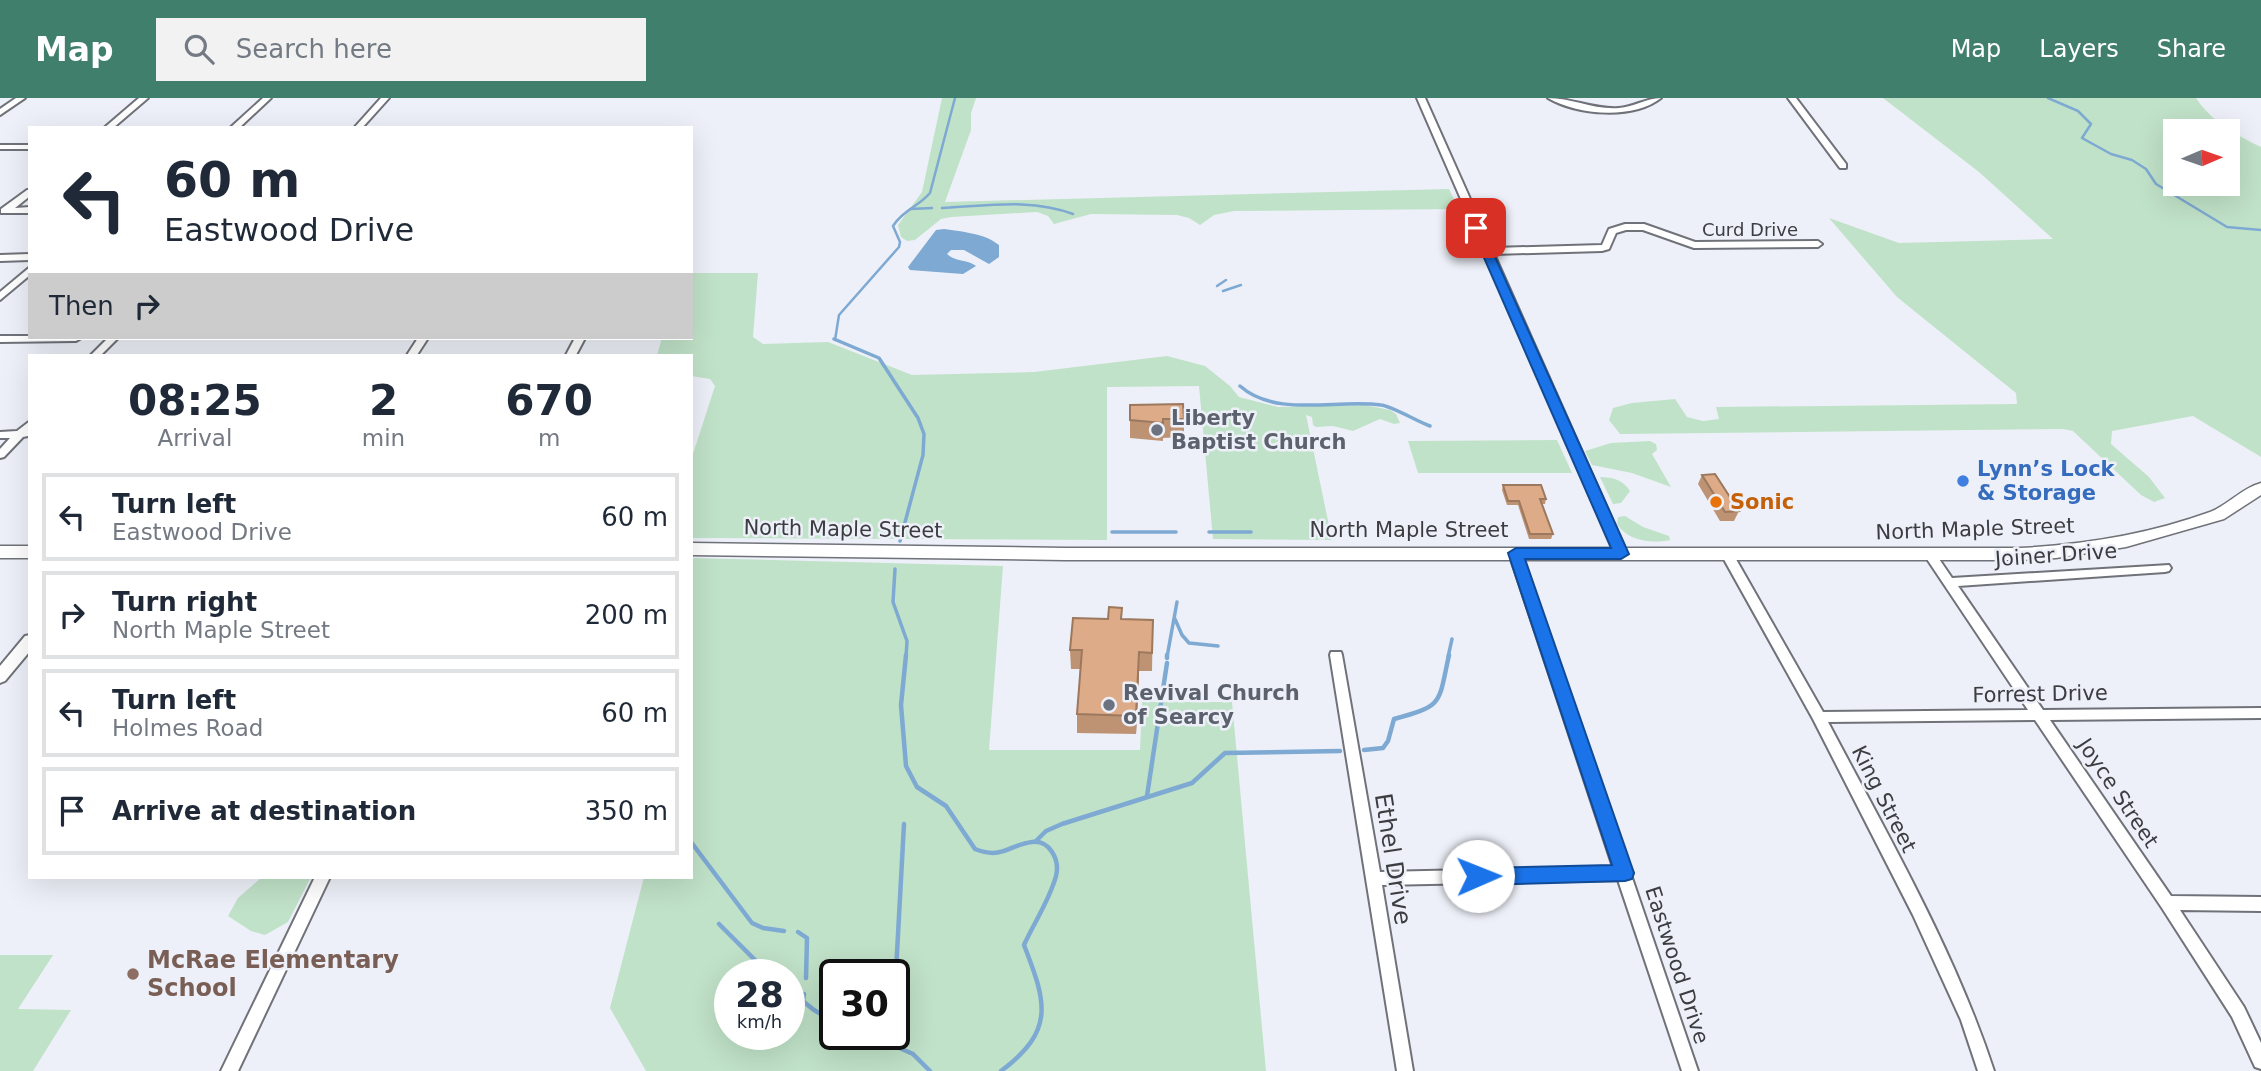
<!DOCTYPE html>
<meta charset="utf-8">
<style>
:root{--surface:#fff;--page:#f2f2f3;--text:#1f2937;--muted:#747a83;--line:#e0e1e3;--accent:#417f6d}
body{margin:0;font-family:"DejaVu Sans",sans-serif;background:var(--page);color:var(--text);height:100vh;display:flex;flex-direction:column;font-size:26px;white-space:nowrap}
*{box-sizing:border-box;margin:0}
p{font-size:23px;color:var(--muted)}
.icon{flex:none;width:38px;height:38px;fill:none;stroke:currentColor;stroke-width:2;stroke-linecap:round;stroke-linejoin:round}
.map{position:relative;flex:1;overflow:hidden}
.drawer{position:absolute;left:28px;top:256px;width:665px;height:525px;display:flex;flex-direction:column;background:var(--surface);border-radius:0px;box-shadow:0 7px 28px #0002}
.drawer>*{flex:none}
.guide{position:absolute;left:28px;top:28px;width:665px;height:214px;border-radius:0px;box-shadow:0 7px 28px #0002;background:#fff;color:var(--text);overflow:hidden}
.needle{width:46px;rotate:88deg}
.controls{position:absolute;left:2163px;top:21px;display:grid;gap:14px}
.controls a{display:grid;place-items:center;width:77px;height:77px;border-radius:0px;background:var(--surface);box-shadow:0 7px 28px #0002;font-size:35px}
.speed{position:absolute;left:714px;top:861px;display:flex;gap:14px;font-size:35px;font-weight:700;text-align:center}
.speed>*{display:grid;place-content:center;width:91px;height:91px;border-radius:50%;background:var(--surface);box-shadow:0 7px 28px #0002;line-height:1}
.speed small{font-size:18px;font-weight:400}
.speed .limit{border:4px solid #111;border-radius:10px;background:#fff;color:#111}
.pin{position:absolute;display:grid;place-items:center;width:60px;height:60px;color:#fff;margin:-30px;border-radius:14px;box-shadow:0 4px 10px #0006}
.me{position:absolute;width:77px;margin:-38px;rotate:89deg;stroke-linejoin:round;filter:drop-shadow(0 0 5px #0008)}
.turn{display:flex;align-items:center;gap:24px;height:147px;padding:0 21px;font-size:32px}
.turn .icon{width:91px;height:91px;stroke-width:2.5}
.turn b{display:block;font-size:49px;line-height:60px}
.then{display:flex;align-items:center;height:66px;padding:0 21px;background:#0003;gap:14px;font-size:26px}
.eta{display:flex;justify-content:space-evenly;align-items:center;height:119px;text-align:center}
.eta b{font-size:42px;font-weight:700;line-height:49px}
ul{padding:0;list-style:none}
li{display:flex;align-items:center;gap:21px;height:88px;margin:0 14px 10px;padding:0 7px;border:4px solid var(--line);border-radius:0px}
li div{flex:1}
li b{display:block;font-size:26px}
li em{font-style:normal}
header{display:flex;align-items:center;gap:42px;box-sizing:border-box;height:98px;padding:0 35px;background:var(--accent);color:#fff}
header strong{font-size:33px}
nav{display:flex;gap:38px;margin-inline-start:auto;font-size:24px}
.search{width:490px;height:63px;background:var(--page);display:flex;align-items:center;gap:18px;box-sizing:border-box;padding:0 24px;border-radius:0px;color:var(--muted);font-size:26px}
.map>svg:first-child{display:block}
.green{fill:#c0e2c8;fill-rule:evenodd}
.water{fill:#7ea9d2}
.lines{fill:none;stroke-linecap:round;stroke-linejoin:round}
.stream-far2{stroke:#7ea9d2;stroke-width:2.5}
.stream-far1{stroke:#7ea9d2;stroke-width:3.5}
.stream{stroke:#7ea9d2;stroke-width:4.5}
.minor-casing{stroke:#707279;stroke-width:4}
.tertiary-casing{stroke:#707279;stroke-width:4}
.secondary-casing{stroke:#707279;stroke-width:3}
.minor{fill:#fff;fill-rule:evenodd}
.tertiary{fill:#fff;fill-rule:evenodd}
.secondary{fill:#fff;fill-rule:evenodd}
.wall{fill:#be9374}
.shaded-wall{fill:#9b785e}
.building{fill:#ddab87;stroke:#9b785e;stroke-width:2}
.route{fill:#1a73e8;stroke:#114b97;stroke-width:2}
.worship-dot{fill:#6b7280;stroke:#edf0f8;stroke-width:2.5}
.shop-dot{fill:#3f7fe0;stroke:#edf0f8;stroke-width:2.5}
.food-dot{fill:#e8710a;stroke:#edf0f8;stroke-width:2.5}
.education-dot{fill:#8d6e63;stroke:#edf0f8;stroke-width:2.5}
.labels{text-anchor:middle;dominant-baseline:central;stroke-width:5;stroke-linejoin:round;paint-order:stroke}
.far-street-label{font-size:18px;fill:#3b3d40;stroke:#edf0f8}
.worship-label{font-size:21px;font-weight:bold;fill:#5b616d;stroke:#edf0f8;text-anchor:start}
.shop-label{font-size:21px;font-weight:bold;fill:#366cbe;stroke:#edf0f8;text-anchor:start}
.food-label{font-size:21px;font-weight:bold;fill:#c56008;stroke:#edf0f8;text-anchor:start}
.street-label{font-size:21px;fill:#3b3d40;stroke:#edf0f8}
.near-street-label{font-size:24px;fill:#3b3d40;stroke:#edf0f8}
.near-education-label{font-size:24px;font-weight:bold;fill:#785e54;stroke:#edf0f8;text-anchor:start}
</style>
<header>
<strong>Map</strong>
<div class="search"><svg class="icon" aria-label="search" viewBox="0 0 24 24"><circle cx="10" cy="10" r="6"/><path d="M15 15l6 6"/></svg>Search here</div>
<nav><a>Map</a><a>Layers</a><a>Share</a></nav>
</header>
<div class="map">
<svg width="2261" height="973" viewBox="0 0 2261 973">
<rect width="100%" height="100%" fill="#edf0f8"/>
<g class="green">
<path d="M 942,0 L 976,0 L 971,15 L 971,32 L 945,104 L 1449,91 L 1459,111 L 1234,113 L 1214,117 L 1200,127 L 1189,120 L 1177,117 L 1091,116 L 1054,126 L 1048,118 L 1037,114 L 951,119 L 941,121 L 915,142 L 907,143 L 901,139 L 898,127 L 922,94 Z"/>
<path d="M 1883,0 L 2196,0 C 2211,23 2236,37 2261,49 L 2261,359 L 2193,318 L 2112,333 L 2111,346 L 2149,379 L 2165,400 L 2154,404 L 2141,397 L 2073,333 L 2063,331 L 1620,336 L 1609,322 L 1613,310 L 1632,305 L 1675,301 L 1687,319 L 1703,323 L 1719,321 L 1716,309 L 2017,306 L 2016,295 L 1897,199 L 1829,120 L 1899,145 L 2053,141 L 1979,74 ZM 2175,33 L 2228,33 L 2228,86 L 2175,86 Z"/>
<path d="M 691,175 L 758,175 L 753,239 L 763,246 L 828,244 L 912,277 L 1034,274 L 1167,258 L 1205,268 L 1230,288 L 1239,299 L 1278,309 L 1365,307 L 1390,312 L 1396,316 L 1400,325 L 1394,326 L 1380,321 L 1353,333 L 1333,328 L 1316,329 L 1313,327 L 1312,319 L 1306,317 L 1332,442 L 1213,441 L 1199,288 L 1107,289 L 1107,442 L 691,440 L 691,362 L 715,288 L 710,281 L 691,278 L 691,257 L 657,257 L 662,240 L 691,240 Z"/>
<path d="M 1557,342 L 1572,375 L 1418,375 L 1408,343 Z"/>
<path d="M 1650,343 L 1656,346 L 1657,352 L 1652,356 L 1671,389 L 1632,375 L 1592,367 L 1585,353 L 1611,345 Z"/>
<path d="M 1600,379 C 1613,379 1623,382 1630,393 L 1621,405 L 1613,406 Z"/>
<path d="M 1625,418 L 1643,429 L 1669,438 L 1670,442 C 1651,446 1628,443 1617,426 L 1618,419 Z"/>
<path d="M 691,460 L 1003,468 L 989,652 L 1140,652 L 1142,604 L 1232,604 L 1266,973 L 646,973 L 610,910 L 644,779 L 691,779 ZM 730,877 L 789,877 L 789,936 L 730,936 ZM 835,877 L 894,877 L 894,936 L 835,936 Z"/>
<path d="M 262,779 L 311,779 L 288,824 L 265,837 L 251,833 L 228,818 L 238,800 Z"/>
<path d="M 0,857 L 53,857 L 18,911 L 71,912 L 33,973 L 0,973 Z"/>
</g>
<path class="water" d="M 944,131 C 963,134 984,135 999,147 L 999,159 L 989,166 L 964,152 L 951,152 L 947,156 C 955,164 967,161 976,168 L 963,176 L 910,172 L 908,169 L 936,132 Z"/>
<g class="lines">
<g class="stream-far2">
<path d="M 2048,0 L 2078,13 L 2091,26 L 2082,40 L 2111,56 L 2132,62 L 2146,71 L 2156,86 L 2227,129 L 2261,132"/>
<path d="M 942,110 C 986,108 1031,100 1073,116"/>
<path d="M 910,111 L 932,110"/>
<path d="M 1217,188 L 1226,182"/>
<path d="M 1223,193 L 1241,187"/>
<path d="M 835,242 L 839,217 L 899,149 L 900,144 L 893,128 C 903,112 918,109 930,95 L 955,0"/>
</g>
<g class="stream-far1">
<path d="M 834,241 L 879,260 L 918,320 L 924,336 L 923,357 L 900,443"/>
<path d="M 1240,288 C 1276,320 1336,301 1381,307 C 1392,308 1416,323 1430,328"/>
<path d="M 1112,434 L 1176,434"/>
<path d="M 1209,434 L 1251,434"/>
<path d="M 895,471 L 893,504 L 907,543 L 906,559"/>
<path d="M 1175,521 L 1182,537 L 1189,545 L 1218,548"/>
<path d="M 1167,559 L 1177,504"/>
<path d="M 1448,559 L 1452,541"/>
</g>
<g class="stream">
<path d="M 906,557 L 901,607 L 906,668 L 917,689 L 946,708 L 975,751 C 1002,762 1008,747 1032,744 C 1050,742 1060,762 1056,778 C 1050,801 1034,825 1024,847 C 1046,904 1056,932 1001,973"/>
<path d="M 1167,560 L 1167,557"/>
<path d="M 1364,652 L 1383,650 L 1388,643 L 1394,621 C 1444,607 1438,607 1449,557"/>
<path d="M 1147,698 L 1167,565"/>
<path d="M 1036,743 L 1046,733 L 1062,726 L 1192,685 L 1225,655 L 1340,653"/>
<path d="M 691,744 L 752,825 L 763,830 L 784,833"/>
<path d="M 719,826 L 770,877"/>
<path d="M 798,834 L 807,840 L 806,880"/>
<path d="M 789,892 L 814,912 L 835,924"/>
<path d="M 803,903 L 804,896"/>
<path d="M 894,910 L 904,726"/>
<path d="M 868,936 L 913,956 L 930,973"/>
</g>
<defs>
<g id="minor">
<path d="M 16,0 L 25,0 L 0,17 L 0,11 Z"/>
<path d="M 139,0 L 148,0 L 113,30 L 104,30 Z"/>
<path d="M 263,0 L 271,0 L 239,30 L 230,30 Z"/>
<path d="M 381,0 L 389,0 L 362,30 L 354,30 Z"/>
<path d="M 1417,0 L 1425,0 L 1492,150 L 1602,147 L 1609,131 L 1625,126 L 1644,126 L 1695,144 L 1818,143 L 1822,146 L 1818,149 L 1694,150 L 1643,132 L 1626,132 L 1616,135 L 1609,151 L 1602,153 L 1494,156 L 1627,455 L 1625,458 L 1621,459 L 1615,455 Z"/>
<path d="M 1548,0 C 1572,0 1594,12 1619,10 C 1634,9 1646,0 1661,0 C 1633,22 1577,17 1548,0 Z"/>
<path d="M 1788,0 L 1796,0 L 1846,66 L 1846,70 L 1840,70 Z"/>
<rect x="0" y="47" width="30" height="4"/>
<path d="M 27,92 L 30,92 L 30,98 L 15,110 L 30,109 L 30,115 L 1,115 L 1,111 Z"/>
<path d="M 30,156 L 30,162 L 0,163 L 0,157 Z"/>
<path d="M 30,169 L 30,177 L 0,202 L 0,194 Z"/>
<path d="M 0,238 L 30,238 L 30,240 L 81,240 L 76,243 L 0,244 Z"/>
<path d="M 108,240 L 118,240 L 101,257 L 91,257 Z"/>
<path d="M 418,240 L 428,240 L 417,257 L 407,257 Z"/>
<path d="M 575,240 L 585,240 L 576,257 L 566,257 Z"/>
<path d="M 30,323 L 28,338 L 23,339 L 4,359 L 0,360 L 0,351 L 10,340 L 0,340 L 0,334 L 17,333 Z"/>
<path d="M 1515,451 L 1521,455 L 1629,770 L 1633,775 L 1631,777 L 1698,973 L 1682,973 L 1618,782 L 1382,787 L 1413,973 L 1397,973 L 1330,557 L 1331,554 L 1341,554 L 1342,557 L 1380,774 L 1613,769 L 1509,455 Z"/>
<path d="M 1727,452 L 1733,456 L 1823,614 L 2028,612 L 1927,461 L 1925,458 L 1927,455 L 1935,455 L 1952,480 L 2169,467 L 2171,470 L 2169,473 L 2165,474 L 1958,488 L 2043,612 L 2261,610 L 2261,620 L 2050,622 L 2171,798 L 2261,799 L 2261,813 L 2180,812 L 2244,909 L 2261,945 L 2261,971 L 2255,969 L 2232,919 L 2162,810 L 2035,622 L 1828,624 C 1888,738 1954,851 1994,973 L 1978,973 L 1961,922 L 1913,817 L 1813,621 L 1721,456 Z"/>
<path d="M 315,779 L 330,779 L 238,973 L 221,973 Z"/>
</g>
<path id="tertiary" d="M 30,537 L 30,553 L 5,583 L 0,585 L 0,568 L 25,538 Z"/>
<g id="secondary">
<path d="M 2261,385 L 2261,397 L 2224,421 L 2126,449 L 2056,460 L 2019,462 L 1065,462 L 691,457 L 691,445 L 1065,450 L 2019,450 C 2083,447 2149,436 2210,414 C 2228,407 2242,390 2261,385 Z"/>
<rect x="0" y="448" width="30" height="12"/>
</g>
</defs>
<use href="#minor" class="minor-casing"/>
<use href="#tertiary" class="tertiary-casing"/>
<use href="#secondary" class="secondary-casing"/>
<use href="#minor" class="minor"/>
<use href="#tertiary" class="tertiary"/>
<use href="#secondary" class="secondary"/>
</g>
<g class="wall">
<path d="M 1130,307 L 1184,321 L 1184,339 L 1163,340 L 1163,343 L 1130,340 Z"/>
<path d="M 1702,377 L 1739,413 L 1734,423 L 1720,423 L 1698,386 Z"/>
<path d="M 1503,387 L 1546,401 L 1545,406 L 1542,406 L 1553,436 L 1551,441 L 1529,441 L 1518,407 L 1507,407 L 1502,392 Z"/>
<path d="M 1108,521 L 1153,522 L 1152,573 L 1139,573 L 1136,636 L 1077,635 L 1077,616 L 1080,571 L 1071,571 L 1070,552 Z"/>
</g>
<path class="shaded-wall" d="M 1139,554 L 1139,573 L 1136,636 L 1136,618 Z"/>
<g class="building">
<path d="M 1183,306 L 1184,321 L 1163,321 L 1163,325 L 1130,322 L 1130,307 Z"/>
<path d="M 1715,376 L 1739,413 L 1725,414 L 1702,377 Z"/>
<path d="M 1503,387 L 1541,387 L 1546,401 L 1540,401 L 1553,436 L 1530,436 L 1519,403 L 1508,403 Z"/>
<path d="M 1109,509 L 1122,510 L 1121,521 L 1153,522 L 1152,555 L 1139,554 L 1136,618 L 1077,616 L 1082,552 L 1070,552 L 1073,520 L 1108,521 Z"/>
</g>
<path class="route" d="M 1476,126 L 1482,130 L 1629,456 L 1621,461 L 1525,461 L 1634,775 L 1632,781 L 1625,783 L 1478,787 L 1471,784 L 1468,778 L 1471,772 L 1478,770 L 1612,767 L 1508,455 L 1516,450 L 1611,450 L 1471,130 Z"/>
<g class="worship-dot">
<circle cx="1157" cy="332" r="7"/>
<circle cx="1109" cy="607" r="7"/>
</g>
<circle class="shop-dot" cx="1963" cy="383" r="7"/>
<circle class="food-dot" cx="1716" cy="404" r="7"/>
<circle class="education-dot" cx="133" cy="876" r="7"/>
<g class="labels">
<g class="far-street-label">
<text x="1750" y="131">Curd Drive</text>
</g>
<g class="worship-label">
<text x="1171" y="320">Liberty<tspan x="1171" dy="24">Baptist Church</tspan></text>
<text x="1123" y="595">Revival Church<tspan x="1123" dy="24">of Searcy</tspan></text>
</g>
<g class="shop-label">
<text x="1977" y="371">Lynn’s Lock<tspan x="1977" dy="24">&amp; Storage</tspan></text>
</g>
<g class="food-label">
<text x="1730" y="404">Sonic</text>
</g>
<g class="street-label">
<text transform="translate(843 431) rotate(1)">North Maple Street</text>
<text transform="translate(1975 431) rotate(-2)">North Maple Street</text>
<text x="1409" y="432">North Maple Street</text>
<text transform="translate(2056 457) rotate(-4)">Joiner Drive</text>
<text transform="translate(2040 596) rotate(-1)">Forrest Drive</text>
<text transform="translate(2118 695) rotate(56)">Joyce Street</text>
<text transform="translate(1884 701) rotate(63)">King Street</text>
<text transform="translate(1677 867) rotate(72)">Eastwood Drive</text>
</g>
<g class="near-street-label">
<text transform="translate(1393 761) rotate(81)">Ethel Drive</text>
</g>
<g class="near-education-label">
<text x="147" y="862">McRae Elementary<tspan x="147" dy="28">School</tspan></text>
</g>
</g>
</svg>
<div class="controls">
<a><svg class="needle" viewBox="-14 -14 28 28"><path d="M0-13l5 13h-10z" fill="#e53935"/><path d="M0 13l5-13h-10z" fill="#747a83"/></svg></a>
</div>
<div class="speed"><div>28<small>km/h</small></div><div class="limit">30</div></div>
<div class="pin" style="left:1476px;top:130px;background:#d93025"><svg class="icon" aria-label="arrive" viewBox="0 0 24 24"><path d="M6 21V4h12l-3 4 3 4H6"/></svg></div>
<svg class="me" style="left:1478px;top:778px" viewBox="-20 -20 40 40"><circle r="19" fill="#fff"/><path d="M0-13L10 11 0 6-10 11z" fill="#1a73e8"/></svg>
<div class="guide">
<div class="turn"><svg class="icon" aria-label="left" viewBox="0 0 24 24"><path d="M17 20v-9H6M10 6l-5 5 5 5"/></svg><div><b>60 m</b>Eastwood Drive</div></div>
<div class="then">Then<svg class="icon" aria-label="right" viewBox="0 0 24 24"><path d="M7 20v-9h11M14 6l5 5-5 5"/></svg></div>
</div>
<section class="drawer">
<div class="eta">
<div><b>08:25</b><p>Arrival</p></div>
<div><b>2</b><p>min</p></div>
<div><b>670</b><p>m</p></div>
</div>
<ul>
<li><svg class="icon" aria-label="left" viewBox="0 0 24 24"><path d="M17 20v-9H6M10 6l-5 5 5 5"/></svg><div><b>Turn left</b><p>Eastwood Drive</p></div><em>60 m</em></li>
<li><svg class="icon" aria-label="right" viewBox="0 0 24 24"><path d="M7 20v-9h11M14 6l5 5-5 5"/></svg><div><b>Turn right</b><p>North Maple Street</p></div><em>200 m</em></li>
<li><svg class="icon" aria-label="left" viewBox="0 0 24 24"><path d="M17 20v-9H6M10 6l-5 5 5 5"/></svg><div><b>Turn left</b><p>Holmes Road</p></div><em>60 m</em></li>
<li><svg class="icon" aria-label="arrive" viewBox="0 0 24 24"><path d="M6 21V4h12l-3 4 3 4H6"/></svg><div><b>Arrive at destination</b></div><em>350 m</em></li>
</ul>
</section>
</div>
